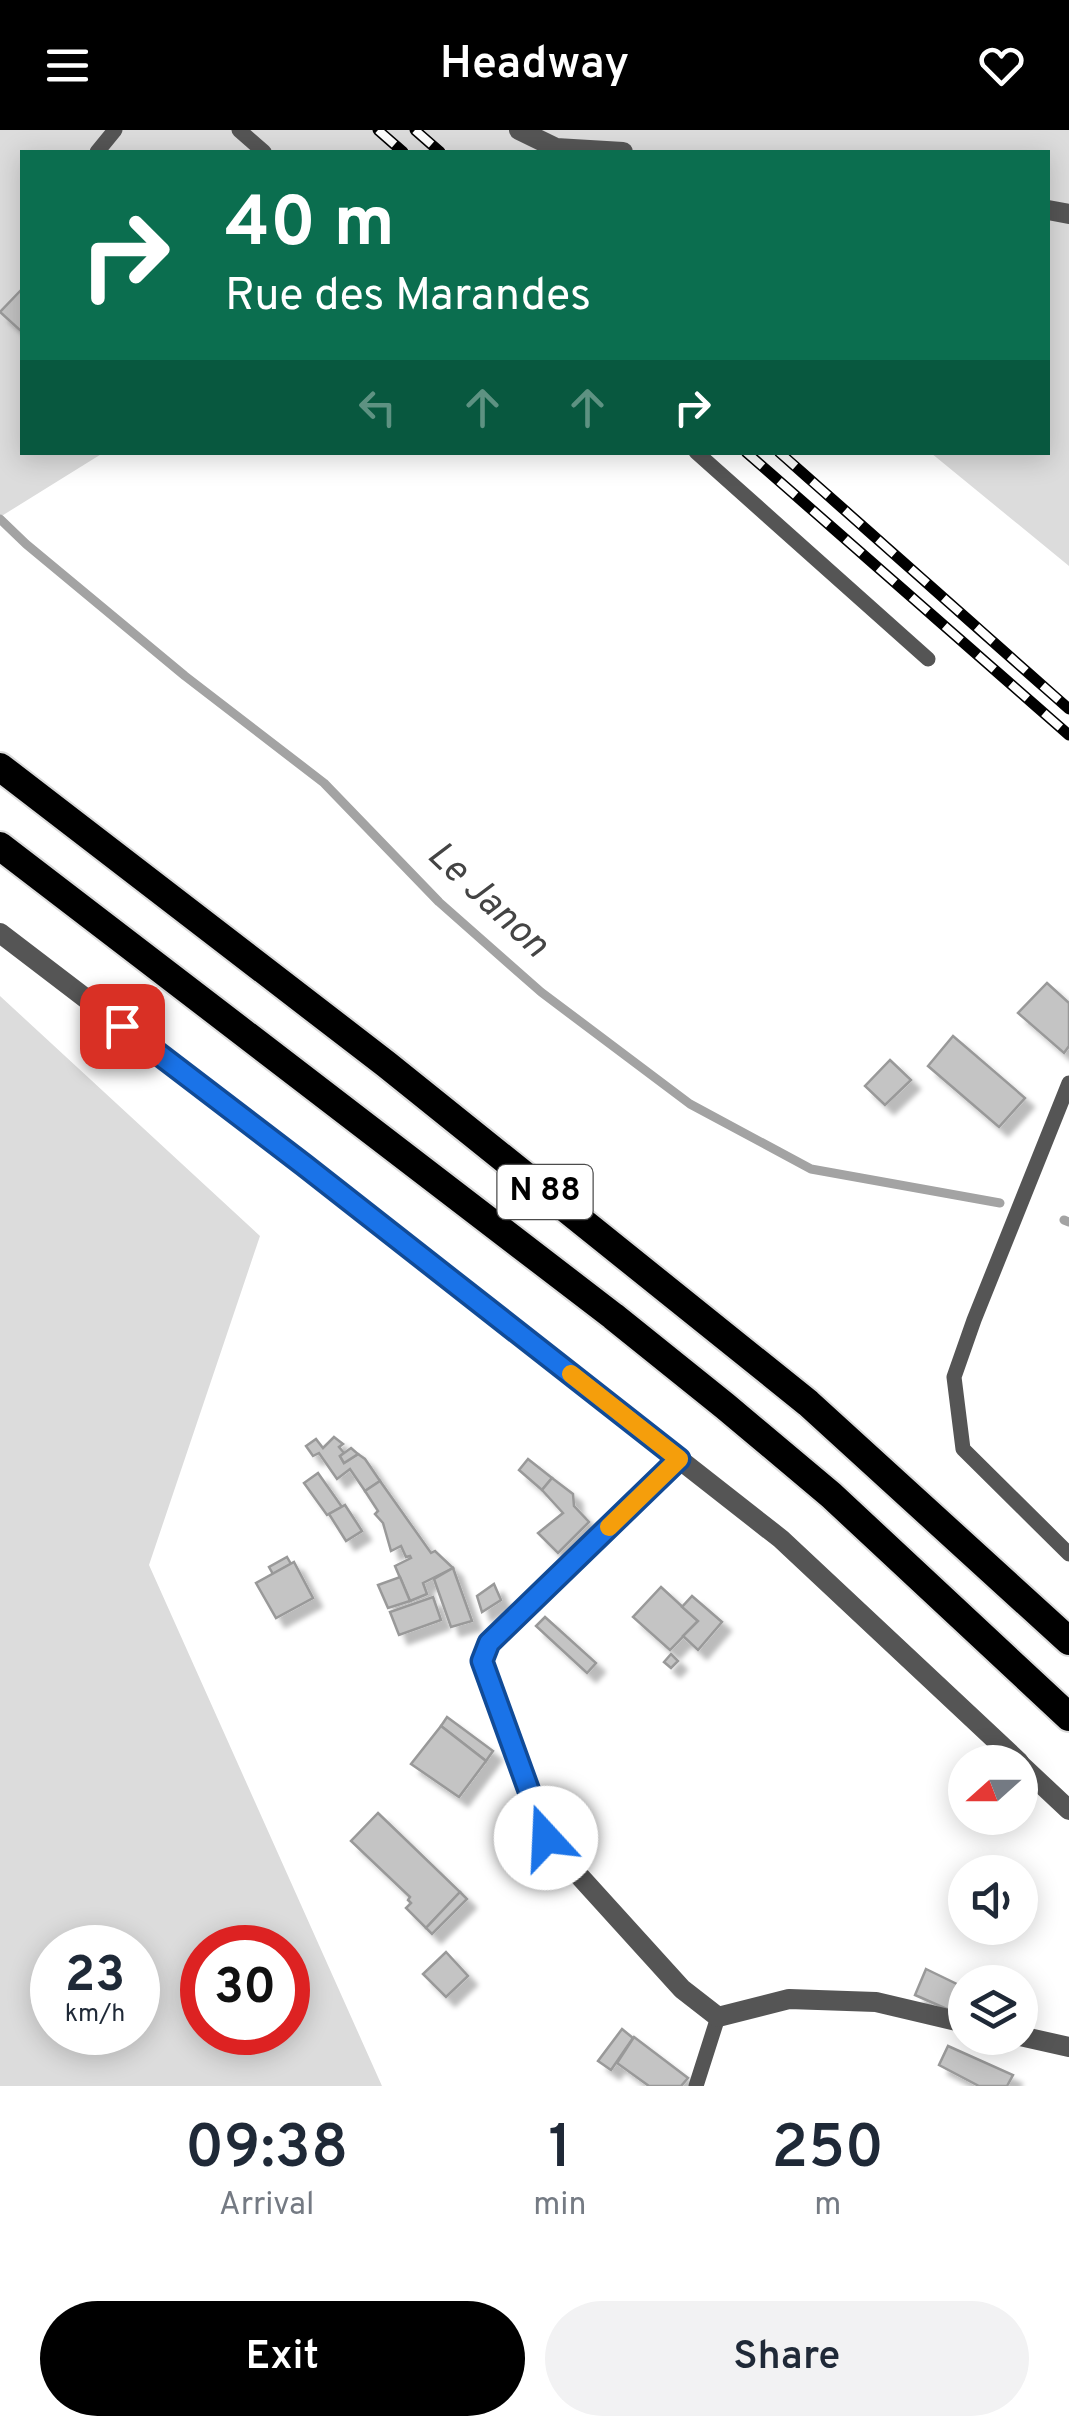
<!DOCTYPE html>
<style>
:root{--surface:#fff;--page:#f2f2f3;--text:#1f2937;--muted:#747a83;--accent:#000}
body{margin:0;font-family:Overpass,sans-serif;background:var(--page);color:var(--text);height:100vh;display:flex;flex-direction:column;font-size:38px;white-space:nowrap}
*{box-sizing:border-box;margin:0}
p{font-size:32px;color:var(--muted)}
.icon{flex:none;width:55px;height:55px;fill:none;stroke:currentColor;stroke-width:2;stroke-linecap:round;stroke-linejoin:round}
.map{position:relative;height:1956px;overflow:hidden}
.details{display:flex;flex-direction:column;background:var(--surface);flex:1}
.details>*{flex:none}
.banner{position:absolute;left:20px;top:20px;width:1030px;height:305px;border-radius:0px;box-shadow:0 5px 25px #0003;background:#0b6e4f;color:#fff;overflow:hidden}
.needle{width:65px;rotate:249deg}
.controls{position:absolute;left:948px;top:1615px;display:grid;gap:20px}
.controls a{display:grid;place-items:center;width:90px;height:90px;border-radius:50%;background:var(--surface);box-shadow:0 5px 25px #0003;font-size:50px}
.speed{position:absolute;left:30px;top:1795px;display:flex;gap:20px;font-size:50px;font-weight:700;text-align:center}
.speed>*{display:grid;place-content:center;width:130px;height:130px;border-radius:50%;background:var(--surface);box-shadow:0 5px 25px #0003;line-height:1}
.speed small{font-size:25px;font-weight:400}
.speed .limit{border:15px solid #d22;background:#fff;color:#111}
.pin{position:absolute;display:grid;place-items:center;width:85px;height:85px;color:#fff;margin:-42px;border-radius:20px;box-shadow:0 5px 15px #0006}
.me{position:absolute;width:110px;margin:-55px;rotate:340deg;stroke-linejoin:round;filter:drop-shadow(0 0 8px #0008)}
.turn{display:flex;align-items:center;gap:35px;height:210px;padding:0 40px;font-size:45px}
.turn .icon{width:130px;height:130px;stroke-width:2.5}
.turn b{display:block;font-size:70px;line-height:85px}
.lanes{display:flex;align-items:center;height:95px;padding:0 40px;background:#0003;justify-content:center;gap:50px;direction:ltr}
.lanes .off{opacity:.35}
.eta{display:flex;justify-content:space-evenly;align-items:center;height:170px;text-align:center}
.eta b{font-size:60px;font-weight:600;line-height:70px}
.button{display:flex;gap:20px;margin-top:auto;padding:20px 40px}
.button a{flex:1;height:115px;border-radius:60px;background:var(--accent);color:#fff;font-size:40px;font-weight:600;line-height:115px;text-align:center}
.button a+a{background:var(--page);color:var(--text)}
header{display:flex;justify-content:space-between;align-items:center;height:130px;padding:0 40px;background:var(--accent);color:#fff;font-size:45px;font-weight:600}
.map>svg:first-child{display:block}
.green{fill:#dcdcdc;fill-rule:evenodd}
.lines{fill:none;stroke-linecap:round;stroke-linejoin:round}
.stream{stroke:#a3a3a3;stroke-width:9}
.building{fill:#c4c4c4;stroke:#999;stroke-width:2.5;filter:url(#shadow)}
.trunk-casing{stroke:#dbdbdb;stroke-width:32}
.service{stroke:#555;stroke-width:15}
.minor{stroke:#555;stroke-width:20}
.tertiary{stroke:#555;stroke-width:20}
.trunk{stroke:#000;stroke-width:28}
.rail-casing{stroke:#000;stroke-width:11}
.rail{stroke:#fff;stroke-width:8;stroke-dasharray:22;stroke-linecap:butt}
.route-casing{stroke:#114b97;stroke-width:25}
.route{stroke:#1a73e8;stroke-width:18}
.slow{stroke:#f59e0b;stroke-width:18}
.labels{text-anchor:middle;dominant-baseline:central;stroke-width:10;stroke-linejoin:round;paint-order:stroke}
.shield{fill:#fff;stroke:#4c4c4c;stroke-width:2.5}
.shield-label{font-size:32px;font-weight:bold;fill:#000}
.water-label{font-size:38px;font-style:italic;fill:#444;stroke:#fff}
</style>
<header><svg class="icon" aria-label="menu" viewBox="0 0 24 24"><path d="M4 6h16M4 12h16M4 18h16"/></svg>Headway<svg class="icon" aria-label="heart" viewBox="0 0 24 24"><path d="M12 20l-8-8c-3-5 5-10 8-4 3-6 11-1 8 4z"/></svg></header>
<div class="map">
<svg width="1069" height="1956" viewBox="0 0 1069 1956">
<defs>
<filter id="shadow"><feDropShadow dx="9" dy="9" stdDeviation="2.5" flood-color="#0004"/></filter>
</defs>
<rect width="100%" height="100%" fill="#fff"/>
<g class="green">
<path d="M 0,0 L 1069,0 L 1069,436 L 931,323 L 1048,322 L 1048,22 L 22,22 L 22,322 L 103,323 L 0,387 Z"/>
<path d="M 0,866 L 260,1106 L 149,1435 L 382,1956 L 0,1956 ZM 52,1818 L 138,1818 L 138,1902 L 52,1902 ZM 202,1818 L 288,1818 L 288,1902 L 202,1902 Z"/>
</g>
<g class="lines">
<g class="stream">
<path d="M 0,389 L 26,414 L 185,546 L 324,653 L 439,772 L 541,862 L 690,974 L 811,1039 L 1000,1073"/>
<path d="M 1064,1090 L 1069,1092"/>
</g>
</g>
<g class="building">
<path d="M 22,159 L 22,202 L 0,182 Z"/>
<path d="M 1047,853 L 1069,873 L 1069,916 L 1064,923 L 1018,883 Z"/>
<path d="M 953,906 L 1025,968 L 999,997 L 928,936 Z"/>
<path d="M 890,930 L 911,950 L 885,975 L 865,956 Z"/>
<path d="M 334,1307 L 343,1314 L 339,1317 L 344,1323 L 340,1326 L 344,1333 L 358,1324 L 365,1329 L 380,1351 L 365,1361 L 350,1339 L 337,1349 L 319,1323 L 313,1326 L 306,1316 L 316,1309 L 323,1318 Z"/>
<path d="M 351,1318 L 358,1324 L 344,1333 L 340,1326 Z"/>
<path d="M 528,1329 L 552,1348 L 542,1360 L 519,1340 Z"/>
<path d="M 318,1343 L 342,1377 L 327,1385 L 304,1353 Z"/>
<path d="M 552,1348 L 573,1364 L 574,1376 L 589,1392 L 558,1423 L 538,1403 L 563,1383 L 542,1360 Z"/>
<path d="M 380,1351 L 431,1423 L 435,1421 L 453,1438 L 423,1453 L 427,1464 L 410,1471 L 395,1436 L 411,1428 L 410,1426 L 406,1427 L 401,1416 L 391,1421 L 383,1393 L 375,1384 L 378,1381 L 365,1361 Z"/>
<path d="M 345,1375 L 362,1401 L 346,1411 L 329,1384 Z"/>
<path d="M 287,1427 L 291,1434 L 273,1444 L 269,1437 Z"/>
<path d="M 294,1432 L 313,1468 L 276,1488 L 256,1453 Z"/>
<path d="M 453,1438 L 472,1491 L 451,1497 L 434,1449 Z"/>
<path d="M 400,1447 L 410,1471 L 388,1478 L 378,1455 Z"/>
<path d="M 494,1454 L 501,1470 L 482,1482 L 477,1466 Z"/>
<path d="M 661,1457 L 698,1491 L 670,1520 L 633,1487 Z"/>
<path d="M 692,1466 L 722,1492 L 698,1520 L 683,1506 L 698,1491 L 682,1477 Z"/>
<path d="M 433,1467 L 441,1490 L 399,1505 L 390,1482 Z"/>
<path d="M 545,1487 L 596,1533 L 587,1543 L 536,1496 Z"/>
<path d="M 671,1524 L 678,1531 L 671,1538 L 664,1532 Z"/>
<path d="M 447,1587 L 493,1621 L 486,1631 L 441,1596 Z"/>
<path d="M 441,1596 L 486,1631 L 459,1667 L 411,1634 Z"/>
<path d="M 378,1683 L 460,1762 L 426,1798 L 406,1778 L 411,1773 L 408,1770 L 410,1767 L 351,1711 Z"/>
<path d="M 460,1762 L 467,1769 L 432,1804 L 426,1798 Z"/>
<path d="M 446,1822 L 468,1846 L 446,1867 L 423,1844 Z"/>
<path d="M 926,1839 L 965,1858 L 965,1887 L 915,1865 Z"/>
<path d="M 622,1899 L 633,1908 L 611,1940 L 598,1931 Z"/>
<path d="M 634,1907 L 688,1948 L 681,1956 L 649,1956 L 617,1933 Z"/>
<path d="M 948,1916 L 1013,1945 L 1007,1956 L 979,1956 L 939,1935 Z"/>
</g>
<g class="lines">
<defs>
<g id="trunk">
<path d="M 0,637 L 386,934 L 808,1273 L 1069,1511"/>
<path d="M 0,716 L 613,1186 L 725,1276 L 831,1365 L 1069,1587"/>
</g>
</defs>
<use href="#trunk" class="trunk-casing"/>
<g class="service">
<path d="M 239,0 L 264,22"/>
<path d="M 97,22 L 115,0"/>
<path d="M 696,322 L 928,529"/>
<path d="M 1069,953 L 974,1190 L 954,1247 L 963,1319 L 1069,1424"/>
<path d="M 696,1956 L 718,1887"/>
</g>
<g class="minor">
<path d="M 519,0 L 556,18 L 623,22"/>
<path d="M 1048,80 L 1069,84"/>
<path d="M 679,1329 L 489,1513 L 482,1531 L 545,1708 L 682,1859 L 718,1887 L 789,1869 L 876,1872 L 965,1893"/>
<path d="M 1020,1906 L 1069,1917"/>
</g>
<g class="tertiary">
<path d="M 0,803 L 304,1035 L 781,1409 L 1019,1632"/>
<path d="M 1020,1634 L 1069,1680"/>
</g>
<use href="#trunk" class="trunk"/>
<defs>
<g id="rail">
<path d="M 378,0 L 403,22"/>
<path d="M 415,0 L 440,22"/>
<path d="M 746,322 L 1069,605"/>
<path d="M 779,322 L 1069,579"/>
</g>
</defs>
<use href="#rail" class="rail-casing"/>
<use href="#rail" class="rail"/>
</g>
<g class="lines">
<defs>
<path id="route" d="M 122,896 L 304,1035 L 679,1329 L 489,1513 L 482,1531 L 546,1708"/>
</defs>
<use href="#route" class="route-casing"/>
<use href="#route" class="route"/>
<path class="slow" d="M 571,1244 L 679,1329 L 609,1397"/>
</g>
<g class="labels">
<rect class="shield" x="497.5" y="1035" width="95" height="54" rx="8"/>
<g class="shield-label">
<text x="545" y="1062">N 88</text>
</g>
<g class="water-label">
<text transform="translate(487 771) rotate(43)">Le Janon</text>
</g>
</g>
</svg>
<div class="controls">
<a><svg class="needle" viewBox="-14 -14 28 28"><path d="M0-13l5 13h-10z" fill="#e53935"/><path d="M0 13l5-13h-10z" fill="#747a83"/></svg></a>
<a><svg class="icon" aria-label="sound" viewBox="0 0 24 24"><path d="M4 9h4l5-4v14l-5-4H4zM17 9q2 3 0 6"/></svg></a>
<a><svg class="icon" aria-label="layers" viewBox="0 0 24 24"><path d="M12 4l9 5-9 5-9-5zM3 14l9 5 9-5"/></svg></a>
</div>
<div class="speed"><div>23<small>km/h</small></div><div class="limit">30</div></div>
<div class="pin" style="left:122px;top:896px;background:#d93025"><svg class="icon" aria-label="arrive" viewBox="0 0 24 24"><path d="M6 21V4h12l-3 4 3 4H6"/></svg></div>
<svg class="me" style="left:546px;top:1708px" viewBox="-20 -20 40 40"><circle r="19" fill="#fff"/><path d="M0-13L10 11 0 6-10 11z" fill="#1a73e8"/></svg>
<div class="banner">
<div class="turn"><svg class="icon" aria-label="right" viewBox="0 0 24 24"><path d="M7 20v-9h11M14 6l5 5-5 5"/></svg><div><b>40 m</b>Rue des Marandes</div></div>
<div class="lanes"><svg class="icon off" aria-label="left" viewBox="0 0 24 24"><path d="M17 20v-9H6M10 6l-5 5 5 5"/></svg><svg class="icon off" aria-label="ahead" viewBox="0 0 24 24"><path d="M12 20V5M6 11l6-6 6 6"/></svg><svg class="icon off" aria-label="ahead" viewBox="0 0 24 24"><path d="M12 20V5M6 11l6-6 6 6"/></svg><svg class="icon" aria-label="right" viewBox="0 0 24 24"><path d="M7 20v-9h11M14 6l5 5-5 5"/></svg></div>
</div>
</div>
<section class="details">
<div class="eta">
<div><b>09:38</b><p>Arrival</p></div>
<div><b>1</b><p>min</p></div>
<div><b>250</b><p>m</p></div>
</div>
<div class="button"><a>Exit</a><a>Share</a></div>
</section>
